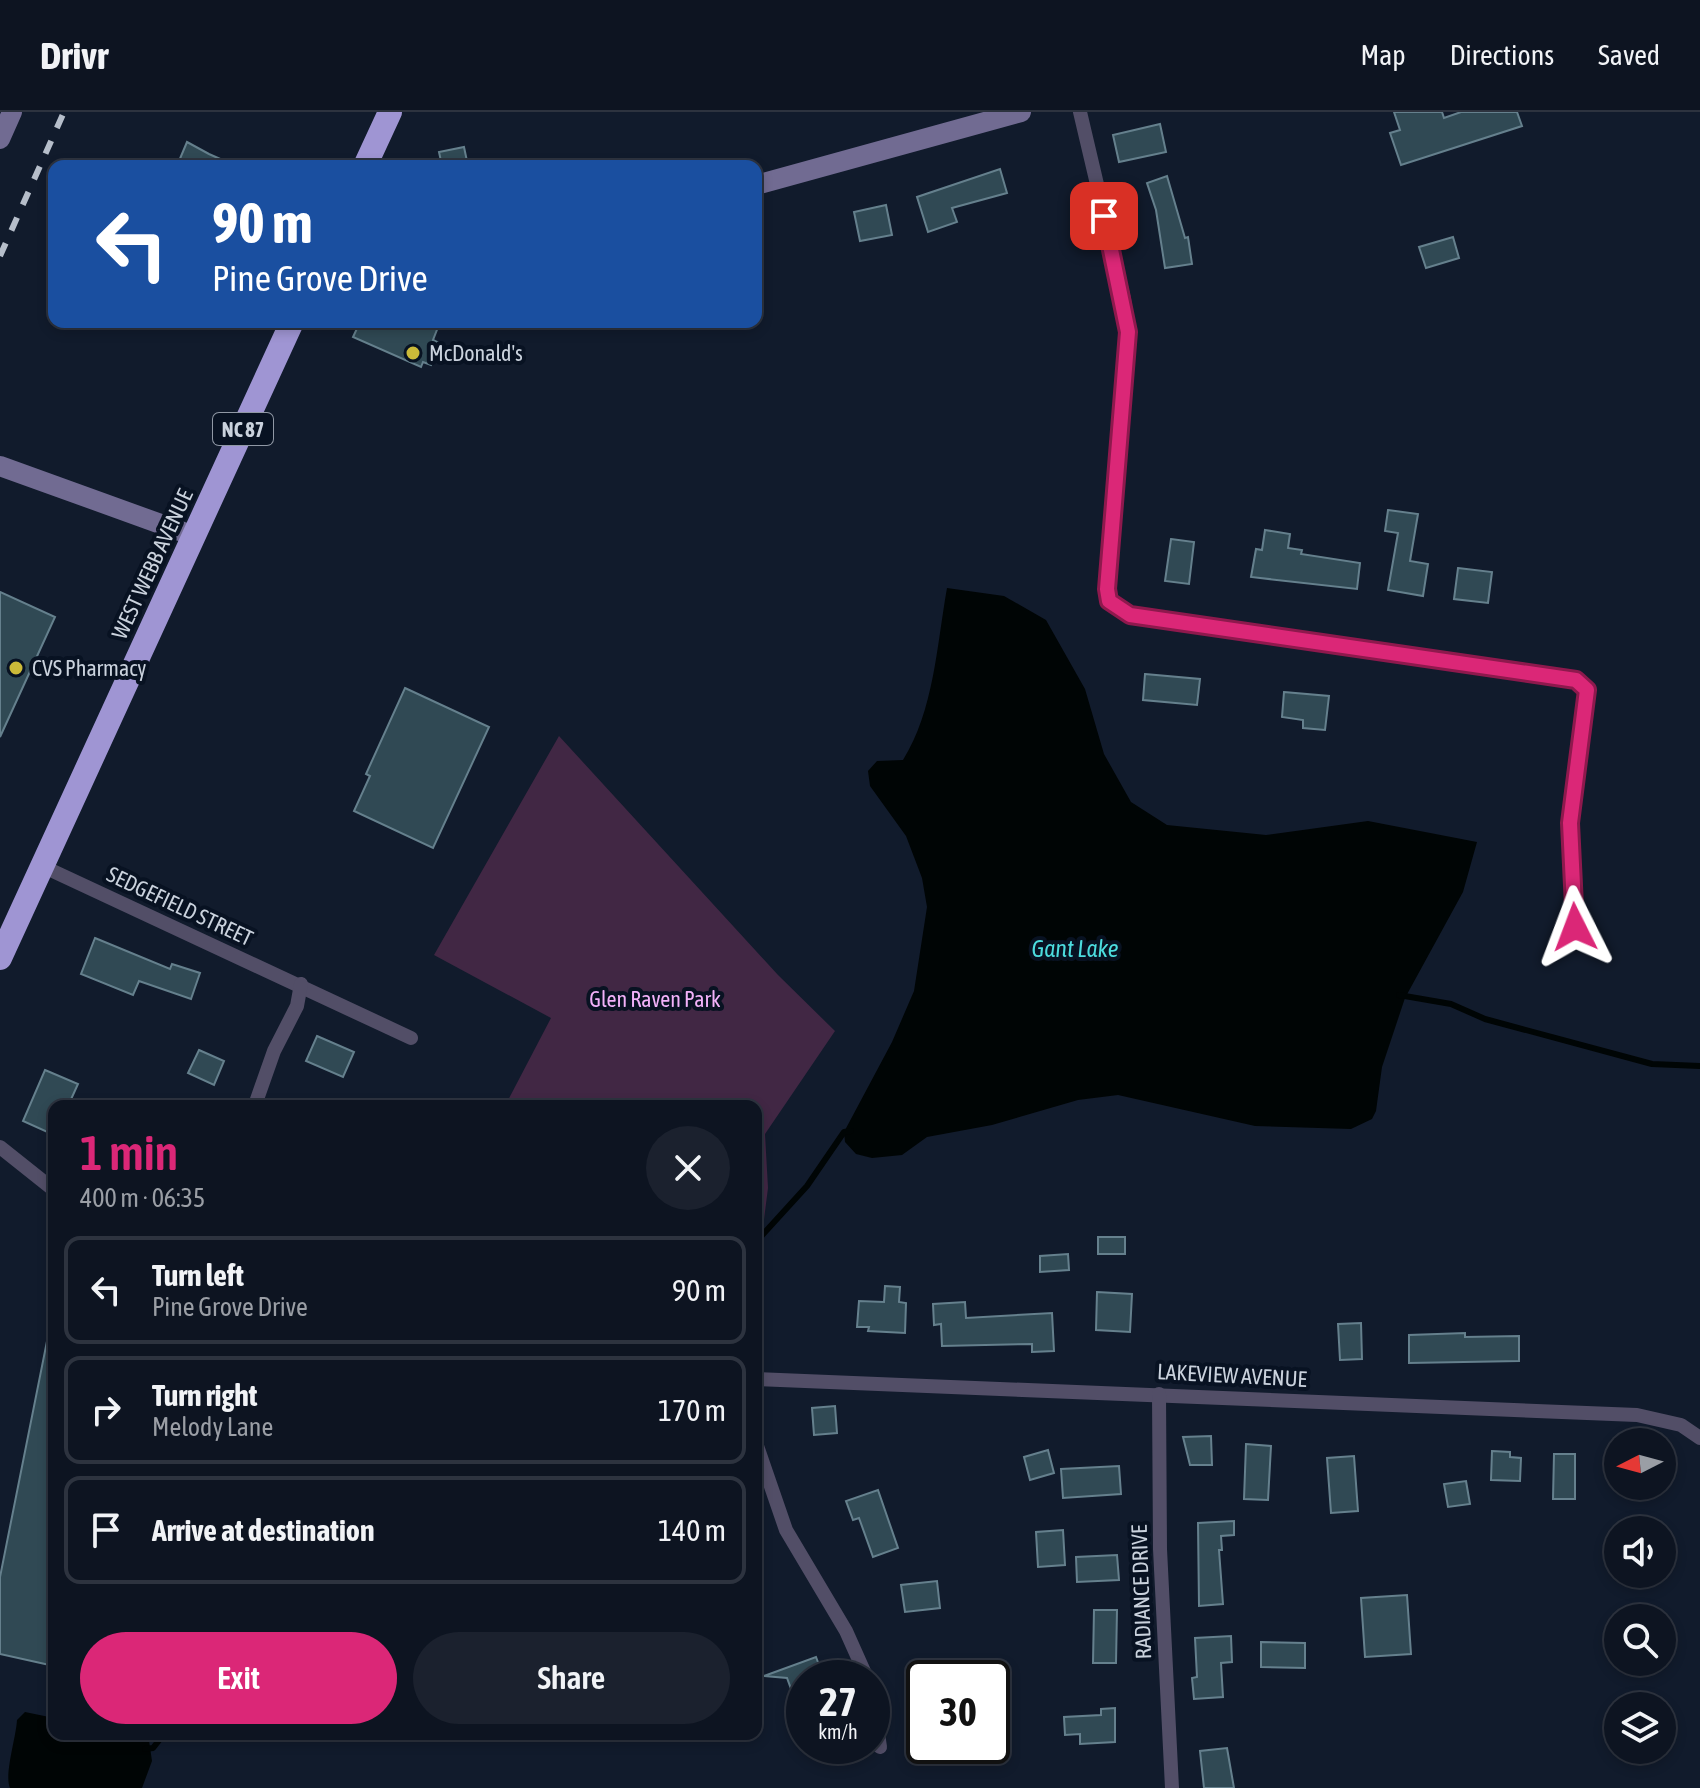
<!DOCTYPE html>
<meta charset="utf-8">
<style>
:root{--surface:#0d1421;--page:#1b212e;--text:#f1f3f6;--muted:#9a9ea5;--line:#2d333f;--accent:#db2777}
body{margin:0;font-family:"Asap Condensed",sans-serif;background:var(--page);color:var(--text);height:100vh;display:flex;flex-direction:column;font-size:30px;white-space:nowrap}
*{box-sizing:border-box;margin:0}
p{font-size:26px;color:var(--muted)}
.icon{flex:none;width:44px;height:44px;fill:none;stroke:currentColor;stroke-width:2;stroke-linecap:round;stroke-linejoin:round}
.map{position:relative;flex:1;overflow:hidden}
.panel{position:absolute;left:48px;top:988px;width:714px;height:640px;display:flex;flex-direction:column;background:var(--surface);border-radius:16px;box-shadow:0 4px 12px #0003,0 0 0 2px var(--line)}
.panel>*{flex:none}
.banner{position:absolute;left:48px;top:48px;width:714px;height:168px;border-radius:16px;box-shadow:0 4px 12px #0003,0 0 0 2px var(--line);background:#1a4fa0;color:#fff;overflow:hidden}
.needle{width:52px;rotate:264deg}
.tools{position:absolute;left:1604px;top:1316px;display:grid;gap:16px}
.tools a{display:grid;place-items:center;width:72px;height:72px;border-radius:50%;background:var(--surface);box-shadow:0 4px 12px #0003,0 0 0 2px var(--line);font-size:40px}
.speed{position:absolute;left:786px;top:1548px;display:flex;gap:16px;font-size:40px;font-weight:700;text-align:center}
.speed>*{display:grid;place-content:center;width:104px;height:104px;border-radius:50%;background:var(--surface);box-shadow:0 4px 12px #0003,0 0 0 2px var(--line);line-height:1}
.speed small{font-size:20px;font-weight:400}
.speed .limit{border:4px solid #111;border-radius:12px;background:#fff;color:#111}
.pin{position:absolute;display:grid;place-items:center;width:68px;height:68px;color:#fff;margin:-34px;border-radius:16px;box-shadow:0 4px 12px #0006}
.me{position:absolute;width:88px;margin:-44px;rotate:357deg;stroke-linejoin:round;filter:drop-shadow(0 0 6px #0008)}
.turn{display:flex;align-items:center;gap:28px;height:168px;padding:0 32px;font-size:36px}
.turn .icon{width:104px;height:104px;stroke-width:2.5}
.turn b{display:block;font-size:56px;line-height:68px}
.round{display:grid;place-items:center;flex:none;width:84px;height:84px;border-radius:42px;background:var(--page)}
.summary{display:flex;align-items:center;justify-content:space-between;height:136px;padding:0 32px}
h1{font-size:48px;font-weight:600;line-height:60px;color:var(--accent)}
.primary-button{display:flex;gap:16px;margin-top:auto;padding:16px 32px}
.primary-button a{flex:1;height:92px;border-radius:48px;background:var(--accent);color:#fff;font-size:32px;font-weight:600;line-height:92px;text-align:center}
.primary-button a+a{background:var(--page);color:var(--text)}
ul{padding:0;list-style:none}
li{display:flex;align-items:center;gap:24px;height:108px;margin:0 16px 12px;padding:0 16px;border:4px solid var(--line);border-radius:16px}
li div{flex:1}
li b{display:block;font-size:30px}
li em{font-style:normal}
header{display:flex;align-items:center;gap:48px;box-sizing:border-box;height:112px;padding:0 40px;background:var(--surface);border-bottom:2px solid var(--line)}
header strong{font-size:38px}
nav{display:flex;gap:44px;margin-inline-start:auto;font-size:28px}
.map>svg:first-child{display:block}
.green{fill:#412744}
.water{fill:#000505}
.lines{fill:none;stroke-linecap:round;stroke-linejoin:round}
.stream{stroke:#000505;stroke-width:6}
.building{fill:#304954;stroke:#65808d;stroke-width:2}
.street{stroke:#524e67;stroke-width:14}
.secondary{stroke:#716b92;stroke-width:20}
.highway{stroke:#9f95d3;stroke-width:24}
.rail{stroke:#b6beca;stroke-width:6;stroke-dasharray:14 14;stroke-linecap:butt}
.route-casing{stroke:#8e194d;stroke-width:20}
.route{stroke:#db2777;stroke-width:14}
.poi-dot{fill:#cbba39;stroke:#081222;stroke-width:3}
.labels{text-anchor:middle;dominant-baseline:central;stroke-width:8;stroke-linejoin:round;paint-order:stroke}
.shield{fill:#081222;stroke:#9098a5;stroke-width:2}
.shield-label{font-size:20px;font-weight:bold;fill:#cad2dd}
.poi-label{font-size:22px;fill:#cad2dd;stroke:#081222;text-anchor:start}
.street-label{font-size:22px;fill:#cad2dd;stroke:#081222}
.park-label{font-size:22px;fill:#f2b1f9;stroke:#081222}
.water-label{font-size:24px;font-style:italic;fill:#4cdcde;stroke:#081222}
</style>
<header>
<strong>Drivr</strong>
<nav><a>Map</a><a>Directions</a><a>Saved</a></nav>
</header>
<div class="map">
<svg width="1700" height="1676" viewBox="0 0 1700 1676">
<rect width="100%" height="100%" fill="#111b2c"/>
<path class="green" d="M 559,624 L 778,863 L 835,919 L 765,1022 L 768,1076 L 756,1170 L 756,994 L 505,994 L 551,906 L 434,843 Z"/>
<g class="water">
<path d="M 947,476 L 1004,484 L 1046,508 L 1085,577 L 1104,642 L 1131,690 L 1167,713 L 1266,723 L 1368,709 L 1477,730 L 1463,780 L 1405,886 L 1382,955 L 1376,999 L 1372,1007 L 1351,1017 L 1255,1014 L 1118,983 L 1078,988 L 992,1013 L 927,1025 L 902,1043 L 872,1046 L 856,1042 L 845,1030 L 844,1020 L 892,930 L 914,879 L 927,795 L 922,766 L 906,724 L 870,674 L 868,659 L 877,649 L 903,648 C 934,599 937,532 947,476 Z"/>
<path d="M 25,1600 L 54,1606 L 54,1622 L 148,1622 L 152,1649 L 142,1676 L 10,1676 C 4,1663 16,1626 17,1608 Z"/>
</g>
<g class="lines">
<g class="stream">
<path d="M 1399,883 L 1451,892 L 1485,907 L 1652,952 L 1700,954"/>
<path d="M 756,1130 L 807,1074 L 844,1020 L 851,1019"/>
<path d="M 145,1637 L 153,1636 L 164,1622"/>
</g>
</g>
<g class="building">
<path d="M 1394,0 L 1442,0 L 1444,6 L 1461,0 L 1517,0 L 1522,14 L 1401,53 L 1390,21 L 1400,18 Z"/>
<path d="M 1160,12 L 1166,40 L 1119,50 L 1113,23 Z"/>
<path d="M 187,30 L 209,42 L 236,54 L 191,54 L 179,49 Z"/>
<path d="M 464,35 L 468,54 L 442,54 L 439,40 Z"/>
<path d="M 1000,57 L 1007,81 L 952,96 L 957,110 L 928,120 L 917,85 Z"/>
<path d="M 1167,64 L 1185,126 L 1188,125 L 1192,152 L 1165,156 L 1156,98 L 1147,71 Z"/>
<path d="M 886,93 L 892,123 L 860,129 L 854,100 Z"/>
<path d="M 1453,125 L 1459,146 L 1426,156 L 1419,135 Z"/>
<path d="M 360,210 L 440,210 L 433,228 L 441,232 L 431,253 L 423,250 L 421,255 L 353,225 Z"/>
<path d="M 1388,398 L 1418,402 L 1410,449 L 1428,452 L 1423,484 L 1388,478 L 1398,421 L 1385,419 Z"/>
<path d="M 1265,418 L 1290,422 L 1288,436 L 1302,438 L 1301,442 L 1360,451 L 1357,477 L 1251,465 L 1256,437 L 1262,438 Z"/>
<path d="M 1171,427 L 1194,430 L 1189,472 L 1165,469 Z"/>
<path d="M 1458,456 L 1492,460 L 1488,491 L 1454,487 Z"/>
<path d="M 0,480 L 55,505 L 0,625 Z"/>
<path d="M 1145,562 L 1200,567 L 1197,593 L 1143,588 Z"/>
<path d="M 405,576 L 489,615 L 433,736 L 354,699 L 370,664 L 366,662 Z"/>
<path d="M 1284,580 L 1329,584 L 1325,618 L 1303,616 L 1303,608 L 1282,605 Z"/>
<path d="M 95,826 L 170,857 L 172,852 L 200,861 L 191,887 L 139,869 L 133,883 L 81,862 Z"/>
<path d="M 317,924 L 354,940 L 343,965 L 306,949 Z"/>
<path d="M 199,938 L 224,949 L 214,973 L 188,961 Z"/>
<path d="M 45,958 L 78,972 L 68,994 L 54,994 L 54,1023 L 23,1009 Z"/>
<rect x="1098" y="1125" width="27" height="17"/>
<path d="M 1068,1142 L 1069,1158 L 1040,1160 L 1040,1144 Z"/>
<path d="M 885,1174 L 900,1175 L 899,1190 L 906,1191 L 905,1221 L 868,1219 L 869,1215 L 857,1215 L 859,1189 L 884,1190 Z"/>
<path d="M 1097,1180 L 1132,1182 L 1130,1220 L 1096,1218 Z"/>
<path d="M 965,1190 L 966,1206 L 1052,1201 L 1054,1239 L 1032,1240 L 1032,1232 L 942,1234 L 941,1212 L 934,1213 L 933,1192 Z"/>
<path d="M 1361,1211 L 1362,1247 L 1340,1248 L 1338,1212 Z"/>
<path d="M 1465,1221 L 1465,1225 L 1519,1224 L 1519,1249 L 1409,1251 L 1409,1223 Z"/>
<path d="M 47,1229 L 54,1230 L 54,1554 L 0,1542 L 0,1465 Z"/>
<path d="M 835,1294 L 837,1321 L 814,1323 L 812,1296 Z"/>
<path d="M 1211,1324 L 1212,1353 L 1190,1353 L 1183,1325 Z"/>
<path d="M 1246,1332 L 1271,1334 L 1268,1388 L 1244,1387 Z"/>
<path d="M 1048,1338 L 1054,1361 L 1030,1368 L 1024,1345 Z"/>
<path d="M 1492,1339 L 1510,1340 L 1510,1345 L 1521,1346 L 1520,1369 L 1491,1368 Z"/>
<path d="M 1554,1342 L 1575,1342 L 1575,1387 L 1553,1387 Z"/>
<path d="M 1354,1344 L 1358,1399 L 1331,1401 L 1327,1346 Z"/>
<path d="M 1119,1354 L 1121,1382 L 1063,1386 L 1061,1357 Z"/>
<path d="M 1466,1369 L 1470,1392 L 1448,1395 L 1444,1372 Z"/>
<path d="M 878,1378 L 898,1436 L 873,1445 L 859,1406 L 853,1408 L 846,1389 Z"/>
<path d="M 1234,1409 L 1234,1423 L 1221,1424 L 1222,1438 L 1219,1438 L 1223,1492 L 1199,1494 L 1198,1411 Z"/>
<path d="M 1063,1418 L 1065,1453 L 1038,1455 L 1036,1420 Z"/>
<path d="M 1117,1443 L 1119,1468 L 1077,1470 L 1076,1445 Z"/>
<path d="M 937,1469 L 940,1496 L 905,1500 L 901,1473 Z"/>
<path d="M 1407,1483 L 1411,1542 L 1365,1545 L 1361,1486 Z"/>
<path d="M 1094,1498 L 1117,1498 L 1116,1551 L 1093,1551 Z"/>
<path d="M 1231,1524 L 1232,1550 L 1221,1551 L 1223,1585 L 1194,1587 L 1192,1566 L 1197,1565 L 1195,1526 Z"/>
<path d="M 1261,1530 L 1305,1531 L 1305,1556 L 1261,1555 Z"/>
<path d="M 816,1545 L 824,1566 L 804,1566 L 802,1607 L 787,1566 L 764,1564 Z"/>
<path d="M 1115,1596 L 1115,1630 L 1080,1632 L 1080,1622 L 1065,1623 L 1064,1605 L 1101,1603 L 1101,1597 Z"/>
<path d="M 1227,1636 L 1234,1676 L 1204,1676 L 1200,1639 Z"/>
</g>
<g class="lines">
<g class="street">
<path d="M 1080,0 L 1124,187 L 1128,220 L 1107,477 L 1109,489 L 1130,503 L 1576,568 L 1587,578 L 1570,711 L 1575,815"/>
<path d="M 42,754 L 411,926"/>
<path d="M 255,993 L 274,939 L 297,894 L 301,872"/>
<path d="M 0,1035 L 54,1078"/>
<path d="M 756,1267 L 1637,1303 L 1681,1313 L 1700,1326"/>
<path d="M 1159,1282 L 1160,1437 L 1172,1676"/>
<path d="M 756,1331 L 786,1418 L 846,1519 L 867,1566"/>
<path d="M 872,1581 L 880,1635"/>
</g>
<g class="secondary">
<path d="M 0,27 L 12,0"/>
<path d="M 756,73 L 1021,0"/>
<path d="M 0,354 L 194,424"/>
</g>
<g class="highway">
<path d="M 365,54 L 390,0"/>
<path d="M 0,846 L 292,210"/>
</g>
<path class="rail" d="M 0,144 L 64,0"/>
</g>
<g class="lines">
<defs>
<path id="route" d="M 1104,104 L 1128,220 L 1107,477 L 1109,489 L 1130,503 L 1576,568 L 1587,578 L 1570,711 L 1575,815"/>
</defs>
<use href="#route" class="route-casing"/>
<use href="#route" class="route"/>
</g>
<g class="poi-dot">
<circle cx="413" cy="241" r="8"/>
<circle cx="16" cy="556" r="8"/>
</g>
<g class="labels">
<rect class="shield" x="213" y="301" width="60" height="32" rx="6"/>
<g class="shield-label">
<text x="243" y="317">NC 87</text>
</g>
<g class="poi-label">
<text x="429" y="241">McDonald's</text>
<text x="32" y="556">CVS Pharmacy</text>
</g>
<g class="street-label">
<text transform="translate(152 452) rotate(-65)">WEST WEBB AVENUE</text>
<text transform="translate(180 794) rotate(25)">SEDGEFIELD STREET</text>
<text transform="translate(1232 1263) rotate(3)">LAKEVIEW AVENUE</text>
<text transform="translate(1141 1480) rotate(-92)">RADIANCE DRIVE</text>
</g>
<g class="park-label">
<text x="655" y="887">Glen Raven Park</text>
</g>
<g class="water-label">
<text x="1075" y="836">Gant Lake</text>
</g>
</g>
</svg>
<div class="tools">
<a><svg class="needle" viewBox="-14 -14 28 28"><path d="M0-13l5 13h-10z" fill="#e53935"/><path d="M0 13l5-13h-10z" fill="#9a9ea5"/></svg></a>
<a><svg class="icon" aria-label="sound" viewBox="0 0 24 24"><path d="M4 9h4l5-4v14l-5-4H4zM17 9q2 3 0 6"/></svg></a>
<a><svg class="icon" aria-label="search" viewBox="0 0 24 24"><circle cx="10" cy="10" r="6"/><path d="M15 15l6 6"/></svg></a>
<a><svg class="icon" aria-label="layers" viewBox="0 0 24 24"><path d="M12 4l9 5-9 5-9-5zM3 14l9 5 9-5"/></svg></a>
</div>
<div class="speed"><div>27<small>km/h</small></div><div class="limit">30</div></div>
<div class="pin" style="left:1104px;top:104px;background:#d93025"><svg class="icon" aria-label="arrive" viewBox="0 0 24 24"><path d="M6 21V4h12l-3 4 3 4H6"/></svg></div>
<svg class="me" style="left:1575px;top:815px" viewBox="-20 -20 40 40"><path d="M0-17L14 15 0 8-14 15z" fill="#db2777" stroke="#fff" stroke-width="4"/></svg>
<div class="banner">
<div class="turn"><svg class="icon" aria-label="left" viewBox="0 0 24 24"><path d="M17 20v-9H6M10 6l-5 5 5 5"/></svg><div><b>90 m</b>Pine Grove Drive</div></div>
</div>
<section class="panel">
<div class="summary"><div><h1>1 min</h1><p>400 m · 06:35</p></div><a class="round"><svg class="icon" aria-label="close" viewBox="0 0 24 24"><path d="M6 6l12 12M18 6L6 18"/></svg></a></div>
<ul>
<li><svg class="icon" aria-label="left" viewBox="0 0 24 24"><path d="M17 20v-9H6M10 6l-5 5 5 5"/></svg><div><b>Turn left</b><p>Pine Grove Drive</p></div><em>90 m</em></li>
<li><svg class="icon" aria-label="right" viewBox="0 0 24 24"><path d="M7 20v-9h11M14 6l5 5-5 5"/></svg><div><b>Turn right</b><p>Melody Lane</p></div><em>170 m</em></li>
<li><svg class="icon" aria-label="arrive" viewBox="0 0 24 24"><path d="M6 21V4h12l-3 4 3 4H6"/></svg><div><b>Arrive at destination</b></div><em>140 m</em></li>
</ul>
<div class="primary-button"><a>Exit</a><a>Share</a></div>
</section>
</div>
